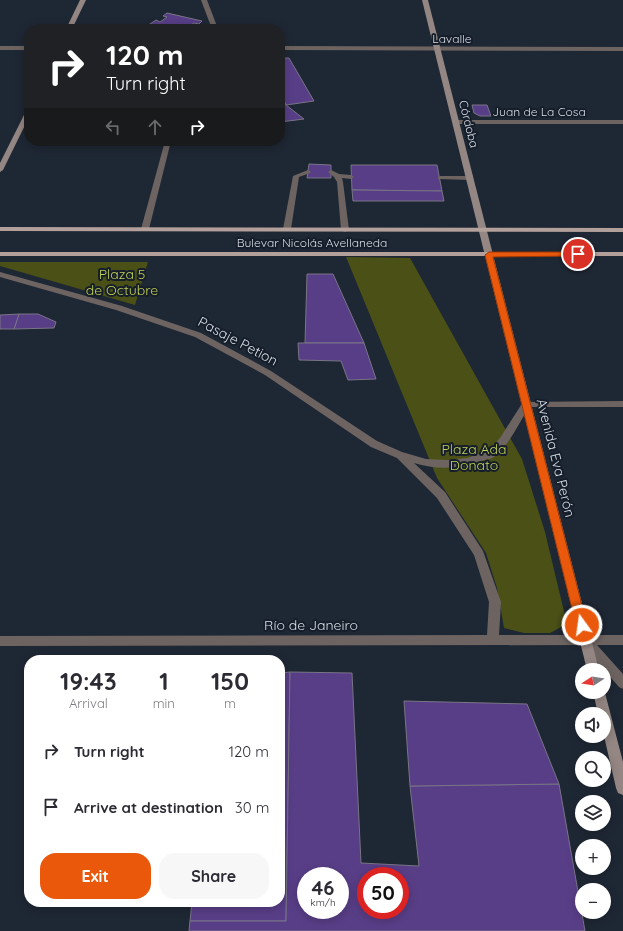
<!DOCTYPE html>
<meta charset="utf-8">
<style>
:root{--surface:#fff;--page:#f7f7f7;--text:#2b2b33;--muted:#7c7c81;--accent:#ea580c}
body{margin:0;font-family:Quicksand,sans-serif;background:var(--page);color:var(--text);height:100vh;display:flex;flex-direction:column;font-size:15px;white-space:nowrap}
*{box-sizing:border-box;margin:0}
p{font-size:13px;color:var(--muted)}
.icon{flex:none;width:22px;height:22px;fill:none;stroke:currentColor;stroke-width:2;stroke-linecap:round;stroke-linejoin:round}
.map{position:relative;flex:1;overflow:hidden}
.panel{position:absolute;left:24px;top:655px;width:261px;height:252px;display:flex;flex-direction:column;background:var(--surface);border-radius:16px;box-shadow:0 2px 10px #0003}
.panel>*{flex:none}
.hud{position:absolute;left:24px;top:24px;width:261px;height:122px;border-radius:16px;box-shadow:0 2px 10px #0003;background:#202124;color:#fff;overflow:hidden}
.needle{width:26px;rotate:258deg}
.fabs{position:absolute;left:575px;top:663px;display:grid;gap:8px}
.fabs a{display:grid;place-items:center;width:36px;height:36px;border-radius:50%;background:var(--surface);box-shadow:0 2px 10px #0003;font-size:20px}
.speed{position:absolute;left:297px;top:867px;display:flex;gap:8px;font-size:20px;font-weight:700;text-align:center}
.speed>*{display:grid;place-content:center;width:52px;height:52px;border-radius:50%;background:var(--surface);box-shadow:0 2px 10px #0003;line-height:1}
.speed small{font-size:10px;font-weight:400}
.speed .limit{border:6px solid #d22;background:#fff;color:#111}
.pin{position:absolute;display:grid;place-items:center;width:34px;height:34px;color:#fff;margin:-17px;border:2px solid #fff;border-radius:50%;box-shadow:0 1px 4px #0007}
.me{position:absolute;width:44px;margin:-22px;rotate:346deg;stroke-linejoin:round;filter:drop-shadow(0 0 3px #0008)}
.turn{display:flex;align-items:center;gap:14px;height:84px;padding:0 16px;font-size:18px}
.turn .icon{width:52px;height:52px;stroke-width:2.5}
.turn b{display:block;font-size:28px;line-height:34px}
.lanes{display:flex;align-items:center;height:38px;padding:0 16px;background:#0003;justify-content:center;gap:20px;direction:ltr}
.lanes .off{opacity:.35}
.eta{display:flex;justify-content:space-evenly;align-items:center;height:68px;text-align:center}
.eta b{font-size:24px;font-weight:800;line-height:28px}
.action{display:flex;gap:8px;margin-top:auto;padding:8px 16px}
.action a{flex:1;height:46px;border-radius:16px;background:var(--accent);color:#fff;font-size:16px;font-weight:800;line-height:46px;text-align:center}
.action a+a{background:var(--page);color:var(--text)}
ul{padding:0;list-style:none}
li{display:flex;align-items:center;gap:12px;height:56px;padding:0 16px}
li div{flex:1}
li b{display:block;font-size:15px}
li em{font-style:normal}
.map>svg:first-child{display:block}
.green{fill:#4a5016}
.building{fill:#583e87;stroke:#797486;fill-rule:evenodd}
.lines{fill:none;stroke-linecap:round;stroke-linejoin:round}
.service{fill:#6d6461;fill-rule:evenodd}
.minor{fill:#6d6461;fill-rule:evenodd}
.secondary{fill:#948682;fill-rule:evenodd}
.primary{fill:#b3a09b;fill-rule:evenodd}
.route{fill:#ea580c;stroke:#983908}
.labels{text-anchor:middle;dominant-baseline:central;stroke-width:4;stroke-linejoin:round;paint-order:stroke}
.far-street-label{font-size:12px;fill:#d7dee6;stroke:#151e2a}
.park-label{font-size:14px;fill:#c0cf54;stroke:#151e2a}
.street-label{font-size:14px;fill:#d7dee6;stroke:#151e2a}
</style>
<div class="map">
<svg width="623" height="931" viewBox="0 0 623 931">
<rect width="100%" height="100%" fill="#1e2734"/>
<g class="green">
<path d="M 346,257 L 410,258 L 522,459 L 545,532 L 567,624 L 550,633 L 524,633 L 504,628 L 497,588 L 486,553 L 437,478 Z"/>
<path d="M 0,262 L 148,262 L 135,305 L 0,266 Z"/>
</g>
<g class="building">
<path d="M 167,13 L 202,21 L 199,24 L 194,23 L 186,28 L 191,29 L 161,29 L 147,26 L 156,20 L 160,22 L 167,17 L 163,16 Z"/>
<path d="M 280,58 L 289,58 L 314,101 L 286,105 L 280,93 Z"/>
<path d="M 280,93 L 286,105 L 304,119 L 280,122 Z"/>
<path d="M 472,105 L 487,105 L 491,116 L 480,116 L 474,113 Z"/>
<path d="M 309,164 L 331,165 L 331,178 L 307,178 Z"/>
<path d="M 351,165 L 437,165 L 442,191 L 352,190 Z"/>
<path d="M 352,190 L 442,191 L 444,201 L 353,201 Z"/>
<path d="M 307,274 L 333,274 L 364,343 L 305,343 Z"/>
<path d="M 19,314 L 38,314 L 56,322 L 54,328 L 14,329 Z"/>
<path d="M 19,314 L 14,329 L 0,329 L 0,315 Z"/>
<path d="M 298,343 L 364,343 L 376,379 L 348,380 L 341,361 L 299,360 Z"/>
<path d="M 290,672 L 286,921 L 190,921 L 192,902 L 280,902 L 280,673 Z"/>
<path d="M 290,672 L 352,673 L 361,863 L 419,866 L 410,786 L 559,784 L 585,931 L 189,931 L 190,921 L 286,921 ZM 306,876 L 340,876 L 340,910 L 306,910 ZM 366,876 L 400,876 L 400,910 L 366,910 Z"/>
<path d="M 404,701 L 527,704 L 559,784 L 410,786 Z"/>
</g>
<g class="lines">
<g class="service">
<path d="M 201,0 L 207,0 L 218,29 L 212,29 Z"/>
<path d="M 308,170 L 311,172 L 310,173 L 299,177 L 291,229 L 290,231 L 284,231 L 283,229 L 293,176 Z"/>
<path d="M 331,170 L 339,174 L 351,175 L 354,177 L 351,179 L 342,178 L 343,182 L 349,230 L 345,232 L 341,230 L 337,182 L 334,177 L 328,172 Z"/>
<path d="M 440,176 L 470,176 L 473,178 L 470,180 L 438,179 L 438,177 Z"/>
</g>
<g class="minor">
<rect x="0" y="46" width="29" height="4"/>
<path d="M 280,46 L 623,47 L 623,51 L 280,50 Z"/>
<path d="M 623,120 L 623,124 L 455,124 L 452,122 L 455,120 Z"/>
<path d="M 165,141 L 171,141 L 149,229 L 145,231 L 141,229 Z"/>
<path d="M 0,272 L 122,306 L 201,333 L 271,371 L 377,441 L 402,452 L 426,459 L 447,460 L 467,458 L 488,451 L 500,438 L 523,402 L 623,401 L 623,407 L 529,407 C 519,423 510,444 495,456 C 492,459 485,460 481,461 C 459,469 436,470 414,463 L 445,492 L 483,551 L 501,602 L 499,635 L 623,635 L 623,645 L 597,645 L 623,674 L 623,689 L 619,687 L 582,645 L 0,646 L 0,636 L 487,635 L 489,602 L 474,555 L 437,498 L 397,458 L 371,447 L 265,375 L 195,337 L 116,310 L 0,277 Z"/>
</g>
<g class="secondary">
<path d="M 80,0 L 86,0 L 72,29 L 66,29 Z"/>
<path d="M 422,0 L 428,0 L 599,670 L 587,670 Z"/>
<path d="M 29,109 L 29,117 L 3,170 L 0,172 L 0,163 L 26,111 Z"/>
<path d="M 604,689 L 623,762 L 623,795 L 618,793 L 616,788 L 604,736 L 604,714 L 598,714 L 593,692 L 604,692 Z"/>
</g>
<g class="primary">
<path d="M 0,227 L 623,228 L 623,232 L 0,231 Z"/>
<rect x="0" y="252" width="623" height="4"/>
</g>
</g>
<path class="route" d="M 489,252 L 578,252 L 582,254 L 578,256 L 493,257 L 587,625 L 585,629 L 582,630 L 578,629 L 576,625 L 485,255 Z"/>
<g class="labels">
<g class="far-street-label">
<text x="452" y="38">Lavalle</text>
<text x="539" y="111">Juan de La Cosa</text>
<text transform="translate(469 124) rotate(76)">Córdoba</text>
<text x="312" y="242">Bulevar Nicolás Avellaneda</text>
</g>
<g class="park-label">
<text x="122" y="274">Plaza 5<tspan x="122" dy="16">de Octubre</tspan></text>
<text x="474" y="449">Plaza Ada<tspan x="474" dy="16">Donato</tspan></text>
</g>
<g class="street-label">
<text transform="translate(238 341) rotate(28)">Pasaje Petion</text>
<text transform="translate(556 458) rotate(76)">Avenida Eva Perón</text>
<text x="311" y="625">Río de Janeiro</text>
</g>
</g>
</svg>
<div class="fabs">
<a><svg class="needle" viewBox="-14 -14 28 28"><path d="M0-13l5 13h-10z" fill="#e53935"/><path d="M0 13l5-13h-10z" fill="#7c7c81"/></svg></a>
<a><svg class="icon" aria-label="sound" viewBox="0 0 24 24"><path d="M4 9h4l5-4v14l-5-4H4zM17 9q2 3 0 6"/></svg></a>
<a><svg class="icon" aria-label="search" viewBox="0 0 24 24"><circle cx="10" cy="10" r="6"/><path d="M15 15l6 6"/></svg></a>
<a><svg class="icon" aria-label="layers" viewBox="0 0 24 24"><path d="M12 4l9 5-9 5-9-5zM3 14l9 5 9-5"/></svg></a>
<a>+</a>
<a>−</a>
</div>
<div class="speed"><div>46<small>km/h</small></div><div class="limit">50</div></div>
<div class="pin" style="left:578px;top:254px;background:#d93025"><svg class="icon" aria-label="arrive" viewBox="0 0 24 24"><path d="M6 21V4h12l-3 4 3 4H6"/></svg></div>
<svg class="me" style="left:582px;top:625px" viewBox="-20 -20 40 40"><circle r="17" fill="#ea580c" stroke="#fff" stroke-width="3"/><path d="M0-11L8 9 0 5-8 9z" fill="#fff"/></svg>
<div class="hud">
<div class="turn"><svg class="icon" aria-label="right" viewBox="0 0 24 24"><path d="M7 20v-9h11M14 6l5 5-5 5"/></svg><div><b>120 m</b>Turn right</div></div>
<div class="lanes"><svg class="icon off" aria-label="left" viewBox="0 0 24 24"><path d="M17 20v-9H6M10 6l-5 5 5 5"/></svg><svg class="icon off" aria-label="ahead" viewBox="0 0 24 24"><path d="M12 20V5M6 11l6-6 6 6"/></svg><svg class="icon" aria-label="right" viewBox="0 0 24 24"><path d="M7 20v-9h11M14 6l5 5-5 5"/></svg></div>
</div>
<section class="panel">
<div class="eta">
<div><b>19:43</b><p>Arrival</p></div>
<div><b>1</b><p>min</p></div>
<div><b>150</b><p>m</p></div>
</div>
<ul>
<li><svg class="icon" aria-label="right" viewBox="0 0 24 24"><path d="M7 20v-9h11M14 6l5 5-5 5"/></svg><div><b>Turn right</b></div><em>120 m</em></li>
<li><svg class="icon" aria-label="arrive" viewBox="0 0 24 24"><path d="M6 21V4h12l-3 4 3 4H6"/></svg><div><b>Arrive at destination</b></div><em>30 m</em></li>
</ul>
<div class="action"><a>Exit</a><a>Share</a></div>
</section>
</div>
